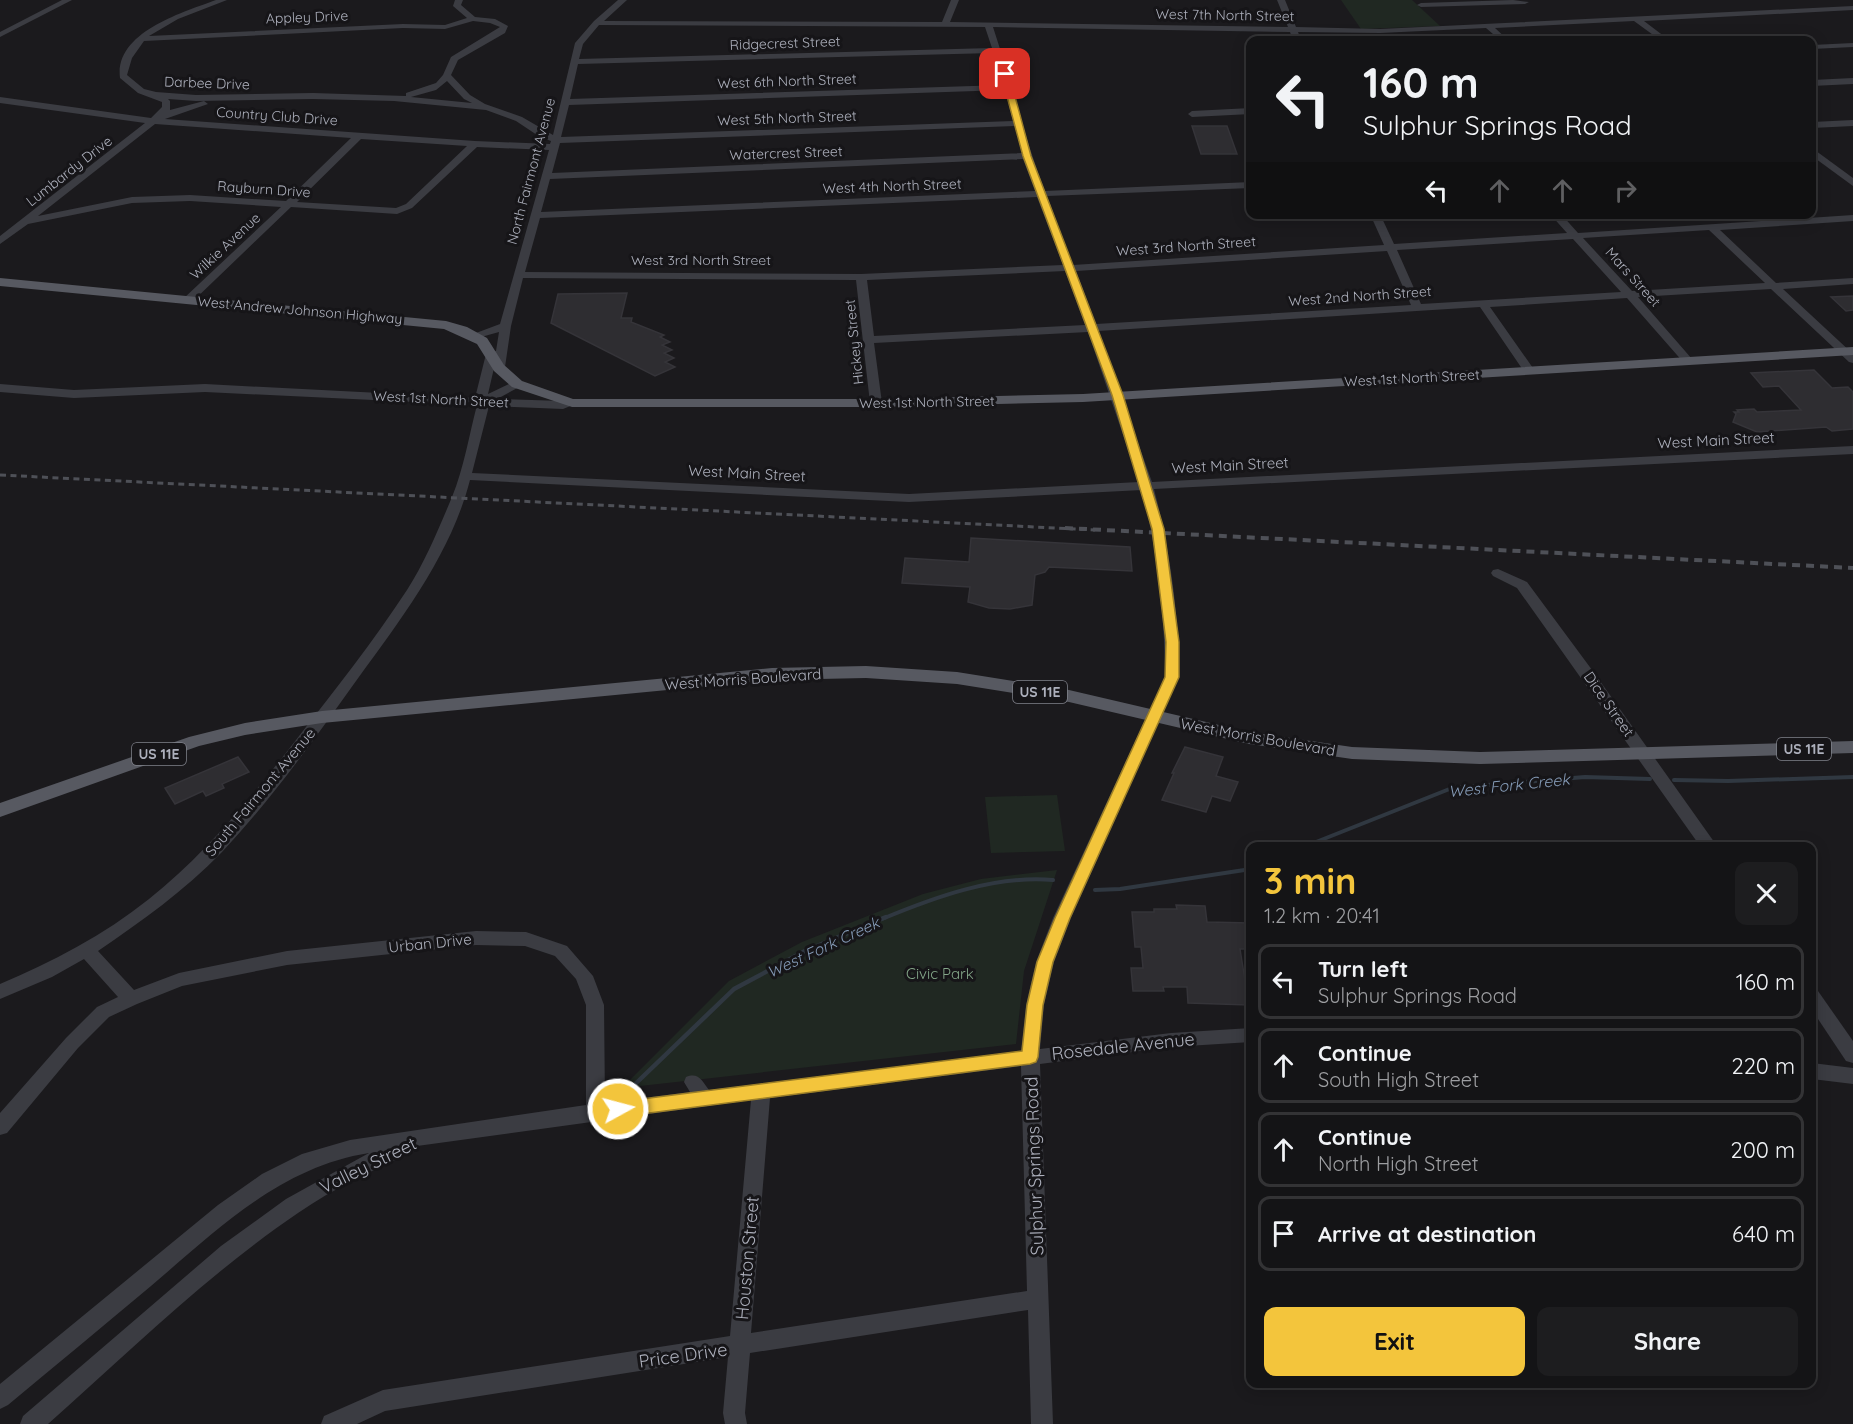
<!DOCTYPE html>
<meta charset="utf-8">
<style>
:root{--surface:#141416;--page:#1d1d1f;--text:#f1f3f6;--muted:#9d9ea1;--line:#333335;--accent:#f3c53c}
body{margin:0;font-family:Quicksand,sans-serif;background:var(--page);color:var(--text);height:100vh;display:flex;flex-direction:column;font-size:22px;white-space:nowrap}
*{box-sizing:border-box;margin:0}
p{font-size:20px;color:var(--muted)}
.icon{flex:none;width:33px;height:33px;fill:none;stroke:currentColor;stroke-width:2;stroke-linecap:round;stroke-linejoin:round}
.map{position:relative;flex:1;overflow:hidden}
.drawer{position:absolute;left:1246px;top:842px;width:570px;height:546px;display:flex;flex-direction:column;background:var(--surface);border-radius:12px;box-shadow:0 3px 15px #0003,0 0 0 2px var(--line)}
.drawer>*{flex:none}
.top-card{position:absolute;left:1246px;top:36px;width:570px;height:183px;border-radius:12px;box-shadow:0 3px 15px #0003,0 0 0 2px var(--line);background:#141416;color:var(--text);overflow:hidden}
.pin{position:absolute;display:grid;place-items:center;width:51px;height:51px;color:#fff;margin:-26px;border-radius:12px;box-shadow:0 3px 9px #0006}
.me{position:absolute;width:66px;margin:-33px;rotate:83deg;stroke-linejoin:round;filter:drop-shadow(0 0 4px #0008)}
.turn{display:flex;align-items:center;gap:21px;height:126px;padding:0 18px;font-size:27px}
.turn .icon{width:78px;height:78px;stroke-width:2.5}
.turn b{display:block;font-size:42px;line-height:51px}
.lanes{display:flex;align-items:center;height:57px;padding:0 18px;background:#0003;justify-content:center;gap:30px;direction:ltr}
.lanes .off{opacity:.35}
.round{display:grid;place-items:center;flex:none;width:63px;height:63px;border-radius:12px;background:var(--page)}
.head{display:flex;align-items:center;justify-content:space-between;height:102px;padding:0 18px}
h1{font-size:36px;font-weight:700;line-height:45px;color:var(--accent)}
.button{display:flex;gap:12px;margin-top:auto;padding:12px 18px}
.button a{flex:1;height:69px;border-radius:12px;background:var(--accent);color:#111;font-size:24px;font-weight:700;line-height:69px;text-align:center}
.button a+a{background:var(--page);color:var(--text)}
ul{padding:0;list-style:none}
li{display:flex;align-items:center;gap:18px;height:75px;margin:0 12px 9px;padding:0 6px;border:3px solid var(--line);border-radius:12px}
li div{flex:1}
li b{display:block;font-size:22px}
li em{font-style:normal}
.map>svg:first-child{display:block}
.green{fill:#202822}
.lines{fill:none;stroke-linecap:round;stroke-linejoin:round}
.stream-far1{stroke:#303841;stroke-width:4}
.stream{stroke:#303841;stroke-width:4.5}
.building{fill:#2e2d31;stroke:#353439;stroke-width:1.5}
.minor{fill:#3b3c42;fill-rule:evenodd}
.major{fill:#575961;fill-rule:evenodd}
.rail-far1{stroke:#4e5057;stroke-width:3;stroke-dasharray:6 4.5;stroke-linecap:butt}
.rail{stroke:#4e5057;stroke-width:4;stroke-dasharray:8 6;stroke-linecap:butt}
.route{fill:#f3c53c;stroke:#9e8027;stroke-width:1.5}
.labels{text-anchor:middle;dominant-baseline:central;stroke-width:6;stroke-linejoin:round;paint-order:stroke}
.far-street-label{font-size:14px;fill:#adb0bc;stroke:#161518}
.shield{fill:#161518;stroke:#80828b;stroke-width:1.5}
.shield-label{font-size:14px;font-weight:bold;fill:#adb0bc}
.street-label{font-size:15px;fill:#adb0bc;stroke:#161518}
.park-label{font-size:15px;fill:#84a789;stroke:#161518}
.water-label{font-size:16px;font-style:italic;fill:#859bb7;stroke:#161518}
.near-street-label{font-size:18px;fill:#adb0bc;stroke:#161518}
</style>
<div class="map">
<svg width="1853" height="1424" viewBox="0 0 1853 1424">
<rect width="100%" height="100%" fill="#1b1a1d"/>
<g class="green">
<path d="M 1341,0 L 1412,0 L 1440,26 L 1361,29 Z"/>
<path d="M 1057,795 L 1065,851 L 991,853 L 985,797 Z"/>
<path d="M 1057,870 L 1024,971 L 1016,1044 L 622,1088 L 729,981 L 802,942 L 923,894 L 981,879 Z"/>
</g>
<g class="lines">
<g class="stream-far1">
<path d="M 1674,780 L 1728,781 L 1853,777"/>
<path d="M 1306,846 L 1452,788 L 1585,777 L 1650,779"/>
<path d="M 1095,890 L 1120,889 L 1251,869"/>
<path d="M 882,919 C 935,897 995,875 1053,880"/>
</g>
<path class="stream" d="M 630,1089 L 734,989 L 805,951 L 886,917"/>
</g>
<g class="building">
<path d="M 1192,126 L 1227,126 L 1237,154 L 1201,154 Z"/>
<path d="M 627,293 L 621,318 L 632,318 L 631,322 L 664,335 L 660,337 L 670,342 L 662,345 L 672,350 L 664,353 L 674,358 L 665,362 L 675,367 L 655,376 L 551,323 L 558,294 Z"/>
<path d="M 1853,296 L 1853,310 L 1846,311 L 1831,297 Z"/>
<path d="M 1814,370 L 1832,388 L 1848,387 L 1853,392 L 1853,429 L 1832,431 L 1826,427 L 1757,432 L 1733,422 L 1736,414 L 1734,412 L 1739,412 L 1737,410 L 1754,409 L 1757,412 L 1801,410 L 1779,386 L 1763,387 L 1751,373 Z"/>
<path d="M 971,538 L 1130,547 L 1132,571 L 1049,567 L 1045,572 L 1035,575 L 1032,605 L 1010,609 L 989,608 L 968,602 L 970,587 L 902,583 L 905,558 L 969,562 Z"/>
<path d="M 1185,747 L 1223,757 L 1216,776 L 1238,782 L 1230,801 L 1212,796 L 1206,812 L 1162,800 L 1174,773 L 1172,773 Z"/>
<path d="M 238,757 L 249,772 L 222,784 L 224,788 L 206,796 L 203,791 L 175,804 L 165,788 Z"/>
<path d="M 1176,905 L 1205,906 L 1207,922 L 1251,923 L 1251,949 L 1240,949 L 1249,1005 L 1188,1003 L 1187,987 L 1163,987 L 1164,991 L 1133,991 L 1131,968 L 1143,968 L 1141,947 L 1135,947 L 1132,912 L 1154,912 L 1154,909 L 1177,909 Z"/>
</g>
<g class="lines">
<g class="minor">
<path d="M 62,0 L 72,0 L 0,37 L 0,32 Z"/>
<path d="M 216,0 L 227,0 L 178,19 L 149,36 L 403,24 L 445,25 L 467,18 L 453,6 L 455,0 L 463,0 L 461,5 L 475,17 L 495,19 L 508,26 L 505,33 L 458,60 L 451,75 L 470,95 L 485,104 L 522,117 L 553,135 L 575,43 L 594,21 L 618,0 L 627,0 L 604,21 L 942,22 L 951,0 L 959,0 L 950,22 L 1288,27 L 1277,0 L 1285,0 L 1296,27 L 1380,29 L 1853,6 L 1853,10 L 1644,21 L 1669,40 L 1660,40 L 1634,21 L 1495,28 L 1508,40 L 1500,40 L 1486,28 L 1380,33 L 1298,32 L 1301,40 L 1293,40 L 1290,32 L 993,27 C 1011,81 1024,137 1045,191 L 1251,182 L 1251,188 L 1047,196 L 1073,265 L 1384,245 L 1370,214 L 1380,214 L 1394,244 L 1567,233 L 1550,214 L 1561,214 L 1578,233 L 1853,215 L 1853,221 L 1720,230 L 1776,283 L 1853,278 L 1853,284 L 1783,289 L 1853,354 L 1853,363 L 1849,362 L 1771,289 L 1638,297 L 1692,359 L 1694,361 L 1688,364 L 1684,363 L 1627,298 L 1490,307 L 1535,371 L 1529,374 L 1525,373 L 1480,307 L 1098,331 L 1152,482 L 1853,446 L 1853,454 L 1154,489 C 1170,550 1179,614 1179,677 L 1071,918 L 1054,962 L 1044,1005 L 1040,1049 L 1171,1033 L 1251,1028 L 1251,1042 L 1171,1047 L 1040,1064 L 1053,1424 L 1031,1424 L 1028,1310 L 750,1353 L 745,1413 L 747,1424 L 725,1424 L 723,1413 L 728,1357 L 385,1411 L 357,1424 L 321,1424 L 324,1416 L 383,1390 L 730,1336 L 751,1100 L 417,1146 L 415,1151 C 375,1169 334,1188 298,1213 C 208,1274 129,1352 48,1424 L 20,1424 L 23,1416 L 221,1246 L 286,1199 L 369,1153 C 280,1167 217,1230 151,1286 C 103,1326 55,1366 8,1405 L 0,1409 L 0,1384 L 218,1205 L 262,1174 L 302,1154 L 350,1140 L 586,1105 L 586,1005 L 576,979 L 555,956 L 525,946 L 476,945 L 287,965 L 182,986 L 137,1004 L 109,1017 L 78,1048 L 7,1133 L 0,1135 L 0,1113 L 66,1038 L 97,1007 L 118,997 L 84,959 L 52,977 L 0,999 L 0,984 C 52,962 104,935 149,899 C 206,854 252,796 296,740 C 334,691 373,642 407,590 C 425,562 439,528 452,497 C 464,468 469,435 477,405 L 205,392 L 74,398 L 0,392 L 0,384 L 74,390 L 205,384 L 477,398 L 476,394 L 486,354 L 488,352 L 496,351 L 499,332 L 474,339 L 468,336 L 500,324 L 549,150 L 477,147 L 412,208 L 397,214 L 291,207 L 191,303 L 187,304 L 182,301 L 183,299 L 281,207 L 190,201 L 132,203 L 28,224 L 0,244 L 0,236 L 145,123 L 0,103 L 0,97 L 151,118 L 162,107 L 162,102 L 138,93 L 120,78 C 114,32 184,12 216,0 ZM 473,21 L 490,23 L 500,27 L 451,57 L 443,75 L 436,83 L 406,93 L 406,96 L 313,93 L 196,95 L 156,92 L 144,89 L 127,75 L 132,58 L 144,41 L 403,28 L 445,29 ZM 599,25 L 985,27 L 992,48 L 579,59 L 583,44 ZM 993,53 L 1004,85 L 570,99 L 578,64 ZM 447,81 L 464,99 L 472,103 L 411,97 L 436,90 ZM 1005,90 L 1013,121 L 561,137 L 569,105 ZM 168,99 L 196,101 L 313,99 L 394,101 L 486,110 L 516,121 L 540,137 L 551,141 L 550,144 L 475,141 L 165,119 L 208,104 L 204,101 L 170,110 L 170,101 ZM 155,124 L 351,138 L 286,201 L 190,195 L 132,197 L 38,216 ZM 1015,126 L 1022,153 L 552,173 L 560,143 ZM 361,139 L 467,146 L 406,204 L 396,208 L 297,202 ZM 1023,159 L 1035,191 L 541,212 L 550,179 ZM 1037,197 L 1063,265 L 861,274 L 525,272 L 540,218 ZM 1709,230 L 1765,283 L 1632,291 L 1583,238 ZM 1573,239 L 1621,292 L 1421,304 L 1397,250 ZM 1387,251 L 1411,305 L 1096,324 L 1076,271 ZM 1065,271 L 1085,325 L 874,336 L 867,280 ZM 523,278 L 856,280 L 870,403 L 876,407 L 882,403 L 874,343 L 1088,332 L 1139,482 L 909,494 L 472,473 L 489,406 L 563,409 L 578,403 L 572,399 L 563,401 L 497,399 L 521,386 L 523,384 L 517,380 L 488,394 L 494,368 L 499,370 L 505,367 L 511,326 ZM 470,480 L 909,502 L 1142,490 C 1157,550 1165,615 1165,677 L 1053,918 L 1036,962 L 1026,1005 L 1021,1051 L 709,1090 C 702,1081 699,1072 686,1077 L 684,1082 L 690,1092 L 605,1103 L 604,1005 L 593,976 L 567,946 L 526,932 L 476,931 L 287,951 L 179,973 L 134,990 L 98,951 C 142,921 184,891 222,852 C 269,802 311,744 351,688 C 397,624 450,558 470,480 ZM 1021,1066 L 1027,1291 L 751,1333 L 770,1098 Z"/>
<path d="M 1513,0 L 1529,2 L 1525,4 L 1421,7 L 1417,5 L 1421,3 Z"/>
<path d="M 1853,43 L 1853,47 L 1812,49 L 1812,45 Z"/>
<path d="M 1853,78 L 1853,84 L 1812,86 L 1812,80 Z"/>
<path d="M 1251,108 L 1251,114 L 1192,117 L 1188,114 L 1192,111 Z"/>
<path d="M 1853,120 L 1853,126 L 1812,128 L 1812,122 Z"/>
<path d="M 1812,148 L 1853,178 L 1853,186 L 1812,156 Z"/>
<path d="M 1498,569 L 1527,582 L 1595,674 L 1717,846 L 1700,846 L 1517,588 L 1493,576 L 1491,573 L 1493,570 Z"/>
<path d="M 1812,989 L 1818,991 L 1853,1041 L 1853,1063 L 1846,1061 L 1812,1010 Z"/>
<path d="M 1812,1063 L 1853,1068 L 1853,1084 L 1812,1079 Z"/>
</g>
<g class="major">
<path d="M 0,278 L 446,321 L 467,327 L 487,338 L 504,365 L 522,381 L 573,399 L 876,399 L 1083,394 L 1853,347 L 1853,355 L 1083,402 L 876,407 L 572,407 L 512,387 L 494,371 L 477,344 L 444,329 L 0,286 Z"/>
<path d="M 866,666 L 957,672 L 1069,690 L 1249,732 L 1352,747 L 1480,752 L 1853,741 L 1853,753 L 1480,764 L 1352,759 L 1249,744 L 1069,702 L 957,684 L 866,678 L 772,680 L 322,723 L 245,735 L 199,746 L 0,817 L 0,803 L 189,737 L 245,723 L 322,711 L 772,668 Z"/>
</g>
<path class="rail-far1" d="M 0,475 L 1095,530"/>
<path class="rail" d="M 1065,528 L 1853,568"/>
</g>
<path class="route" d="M 1005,72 L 1009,74 L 1031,156 L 1123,395 L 1164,529 L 1179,642 L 1179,677 L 1070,918 L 1053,962 L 1043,1005 L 1038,1057 L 1036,1062 L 1030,1064 L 618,1117 L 612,1114 L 609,1109 L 612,1104 L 618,1102 L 1022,1051 L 1027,1005 L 1037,962 L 1055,918 L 1165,677 L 1166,642 L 1152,529 L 1112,395 L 1023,156 L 1001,74 Z"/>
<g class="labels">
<g class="far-street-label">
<text transform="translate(1225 15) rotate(1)">West 7th North Street</text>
<text transform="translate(307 17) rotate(-2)">Appley Drive</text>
<text transform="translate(785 43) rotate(-2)">Ridgecrest Street</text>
<text transform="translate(787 81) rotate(-2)">West 6th North Street</text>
<text transform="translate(207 83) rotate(2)">Darbee Drive</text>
<text transform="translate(277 116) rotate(4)">Country Club Drive</text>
<text transform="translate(787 118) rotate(-2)">West 5th North Street</text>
<text transform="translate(786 153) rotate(-2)">Watercrest Street</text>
<text transform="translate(69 171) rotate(-38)">Lumbardy Drive</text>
<text transform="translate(531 171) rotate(-75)">North Fairmont Avenue</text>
<text transform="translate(892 186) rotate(-2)">West 4th North Street</text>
<text transform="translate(264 189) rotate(4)">Rayburn Drive</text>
<text transform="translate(225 246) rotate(-43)">Wilkie Avenue</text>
<text transform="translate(1186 246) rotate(-4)">West 3rd North Street</text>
<text x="701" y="260">West 3rd North Street</text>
<text transform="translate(1633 277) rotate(48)">Mars Street</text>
<text transform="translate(1360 296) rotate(-4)">West 2nd North Street</text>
<text transform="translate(300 310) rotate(5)">West Andrew Johnson Highway</text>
<text transform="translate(854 342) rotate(-96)">Hickey Street</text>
<text transform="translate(1412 378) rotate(-3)">West 1st North Street</text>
<text transform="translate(441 399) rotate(3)">West 1st North Street</text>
<text transform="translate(927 402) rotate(-1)">West 1st North Street</text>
</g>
<g class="shield">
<rect x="1013" y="681" width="54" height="22" rx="4.5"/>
<rect x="1777" y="738" width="54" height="22" rx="4.5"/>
<rect x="132" y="743" width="54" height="22" rx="4.5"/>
</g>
<g class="shield-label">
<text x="1040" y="692">US 11E</text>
<text x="1804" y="749">US 11E</text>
<text x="159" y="754">US 11E</text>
</g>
<g class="street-label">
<text transform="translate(1716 440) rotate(-3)">West Main Street</text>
<text transform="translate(1230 465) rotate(-3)">West Main Street</text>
<text transform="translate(747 473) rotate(3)">West Main Street</text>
<text transform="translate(743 679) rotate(-4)">West Morris Boulevard</text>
<text transform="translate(1609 704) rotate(55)">Dice Street</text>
<text transform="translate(1258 737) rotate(10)">West Morris Boulevard</text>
<text transform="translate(260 792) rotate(-50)">South Fairmont Avenue</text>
<text transform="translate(430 943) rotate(-6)">Urban Drive</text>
</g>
<g class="park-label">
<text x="940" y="973">Civic Park</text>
</g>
<g class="water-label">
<text transform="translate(1509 785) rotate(-6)">West Fork Creek</text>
<text transform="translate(823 947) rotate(-25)">West Fork Creek</text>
</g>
<g class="near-street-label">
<text transform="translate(1123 1046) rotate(-6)">Rosedale Avenue</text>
<text transform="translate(368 1165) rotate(-26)">Valley Street</text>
<text transform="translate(1034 1166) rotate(-92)">Sulphur Springs Road</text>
<text transform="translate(747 1258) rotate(-85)">Houston Street</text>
<text transform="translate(683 1355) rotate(-8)">Price Drive</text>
</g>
</g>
</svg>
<div class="pin" style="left:1005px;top:74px;background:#d93025"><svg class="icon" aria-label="arrive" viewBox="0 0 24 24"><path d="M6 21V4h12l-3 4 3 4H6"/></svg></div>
<svg class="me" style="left:618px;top:1109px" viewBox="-20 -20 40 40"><circle r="17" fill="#f3c53c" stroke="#fff" stroke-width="3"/><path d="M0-11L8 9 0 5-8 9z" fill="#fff"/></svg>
<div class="top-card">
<div class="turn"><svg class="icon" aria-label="left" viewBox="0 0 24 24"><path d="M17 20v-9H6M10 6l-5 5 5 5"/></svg><div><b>160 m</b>Sulphur Springs Road</div></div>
<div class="lanes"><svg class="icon" aria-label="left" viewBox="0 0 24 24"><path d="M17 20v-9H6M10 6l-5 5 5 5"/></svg><svg class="icon off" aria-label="ahead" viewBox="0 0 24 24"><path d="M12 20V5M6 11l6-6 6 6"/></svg><svg class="icon off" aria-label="ahead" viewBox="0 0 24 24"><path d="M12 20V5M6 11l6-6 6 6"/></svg><svg class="icon off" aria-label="right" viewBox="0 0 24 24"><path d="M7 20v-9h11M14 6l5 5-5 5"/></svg></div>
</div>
<section class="drawer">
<div class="head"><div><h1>3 min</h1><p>1.2 km · 20:41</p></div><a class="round"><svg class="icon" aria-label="close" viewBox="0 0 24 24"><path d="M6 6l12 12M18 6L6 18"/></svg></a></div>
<ul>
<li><svg class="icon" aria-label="left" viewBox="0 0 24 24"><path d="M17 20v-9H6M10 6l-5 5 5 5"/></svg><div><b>Turn left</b><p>Sulphur Springs Road</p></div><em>160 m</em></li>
<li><svg class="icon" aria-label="ahead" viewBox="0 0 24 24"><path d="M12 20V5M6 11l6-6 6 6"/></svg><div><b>Continue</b><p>South High Street</p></div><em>220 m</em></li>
<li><svg class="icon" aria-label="ahead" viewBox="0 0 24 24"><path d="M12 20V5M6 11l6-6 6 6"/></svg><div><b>Continue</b><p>North High Street</p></div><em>200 m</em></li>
<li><svg class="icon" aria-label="arrive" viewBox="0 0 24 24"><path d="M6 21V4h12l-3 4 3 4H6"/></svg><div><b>Arrive at destination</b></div><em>640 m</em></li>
</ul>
<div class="button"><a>Exit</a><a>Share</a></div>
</section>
</div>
